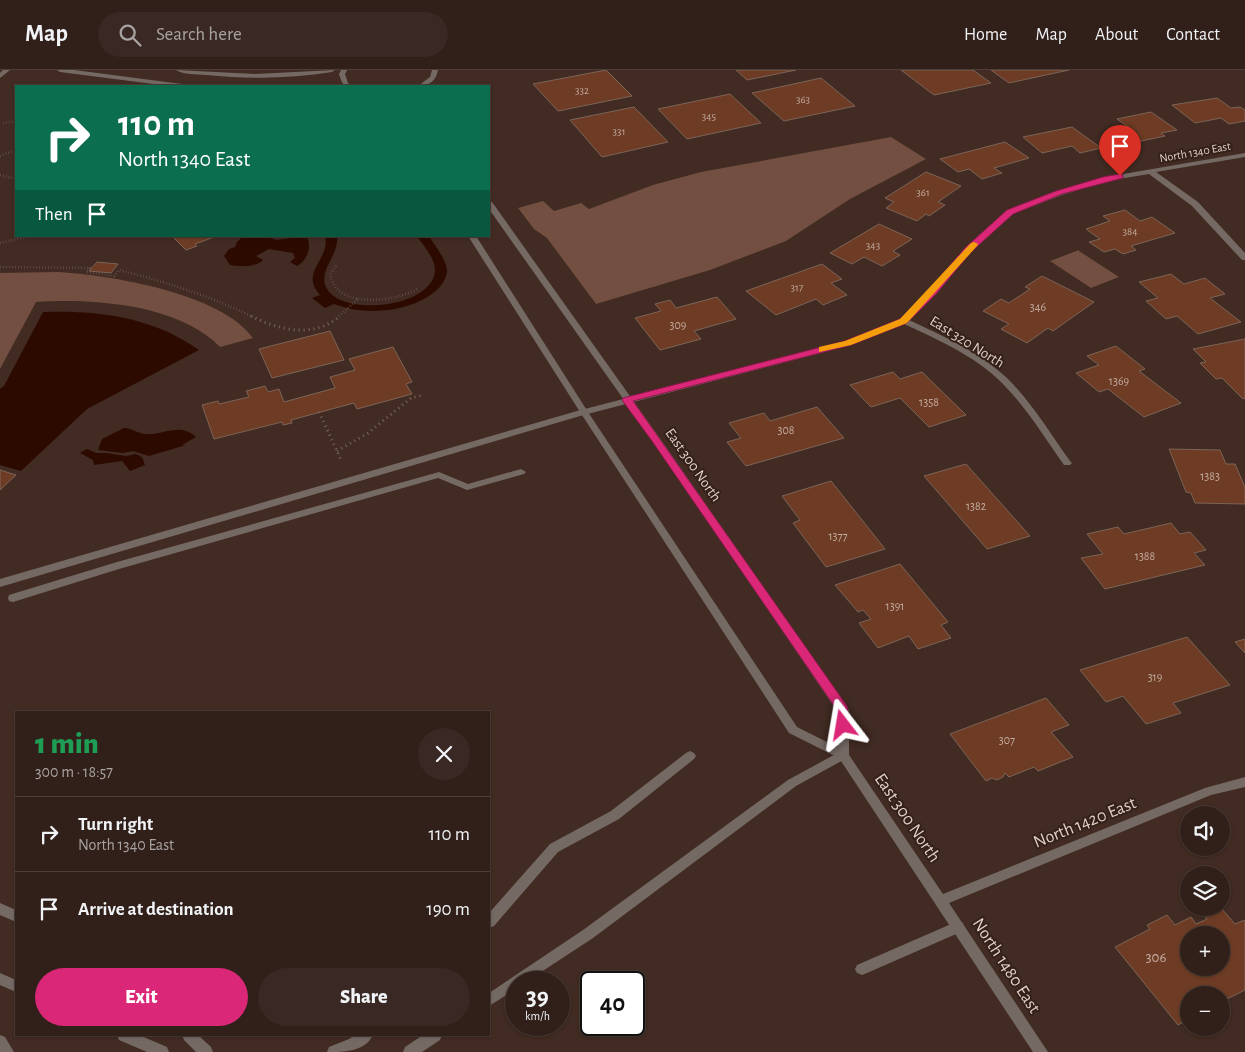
<!DOCTYPE html>
<meta charset="utf-8">
<style>
:root{--surface:#31201a;--page:#392823;--text:#f1f3f6;--muted:#a8a3a2;--line:#4c3e39;--accent:#db2777}
body{margin:0;font-family:"Alegreya Sans",sans-serif;background:var(--page);color:var(--text);height:100vh;display:flex;flex-direction:column;font-size:19px;white-space:nowrap}
*{box-sizing:border-box;margin:0}
p{font-size:16px;color:var(--muted)}
.icon{flex:none;width:28px;height:28px;fill:none;stroke:currentColor;stroke-width:2;stroke-linecap:round;stroke-linejoin:round}
.map{position:relative;flex:1;overflow:hidden}
.panel{position:absolute;left:15px;top:641px;width:475px;height:325px;display:flex;flex-direction:column;background:var(--surface);border-radius:0px;box-shadow:0 1px 4px #0004,0 0 0 1px var(--line)}
.panel>*{flex:none}
.top-card{position:absolute;left:15px;top:15px;width:475px;height:152px;border-radius:0px;box-shadow:0 1px 4px #0004,0 0 0 1px var(--line);background:#0b6e4f;color:#fff;overflow:hidden}
.tools{position:absolute;left:1180px;top:736px;display:grid;gap:10px}
.tools a{display:grid;place-items:center;width:50px;height:50px;border-radius:50%;background:var(--surface);box-shadow:0 1px 4px #0004,0 0 0 1px var(--line);font-size:25px}
.speed{position:absolute;left:505px;top:901px;display:flex;gap:10px;font-size:25px;font-weight:700;text-align:center}
.speed>*{display:grid;place-content:center;width:65px;height:65px;border-radius:50%;background:var(--surface);box-shadow:0 1px 4px #0004,0 0 0 1px var(--line);line-height:1}
.speed small{font-size:12px;font-weight:400}
.speed .limit{border:2px solid #111;border-radius:8px;background:#fff;color:#111}
.pin{position:absolute;display:grid;place-items:center;width:42px;height:42px;color:#fff;margin:-51px -21px;border-radius:50% 50% 50% 0;rotate:-45deg;box-shadow:0 0 5px #0007}
.pin .icon{rotate:45deg}
.me{position:absolute;width:55px;margin:-28px;rotate:346deg;stroke-linejoin:round;filter:drop-shadow(0 0 4px #0008)}
.turn{display:flex;align-items:center;gap:18px;height:105px;padding:0 20px;font-size:22px}
.turn .icon{width:65px;height:65px;stroke-width:2.5}
.turn b{display:block;font-size:35px;line-height:42px}
.then{display:flex;align-items:center;height:48px;padding:0 20px;background:#0003;gap:10px;font-size:19px}
.round{display:grid;place-items:center;flex:none;width:52px;height:52px;border-radius:26px;background:var(--page)}
.overview{display:flex;align-items:center;justify-content:space-between;height:85px;padding:0 20px}
h1{font-size:30px;font-weight:800;line-height:38px;color:#1e9e55}
.cta{display:flex;gap:10px;margin-top:auto;padding:10px 20px}
.cta a{flex:1;height:58px;border-radius:30px;background:var(--accent);color:#fff;font-size:20px;font-weight:800;line-height:58px;text-align:center}
.cta a+a{background:var(--page);color:var(--text)}
ul{padding:0;list-style:none}
li{display:flex;align-items:center;gap:15px;height:75px;padding:0 20px;border-top:1px solid var(--line)}
li div{flex:1}
li b{display:block;font-size:19px}
li em{font-style:normal}
header{display:flex;align-items:center;gap:30px;box-sizing:border-box;height:70px;padding:0 25px;background:var(--surface);border-bottom:1px solid var(--line)}
header strong{font-size:24px}
nav{display:flex;gap:28px;margin-inline-start:auto;font-size:18px}
.search{width:350px;height:45px;background:var(--page);display:flex;align-items:center;gap:12px;box-sizing:border-box;padding:0 18px;border-radius:28px;color:var(--muted);font-size:19px}
.map>svg:first-child{display:block}
.green{fill:#724f40}
.water{fill:#2d0a00}
.building{fill:#6e3c24;stroke:#7c6459;fill-rule:evenodd}
.lines{fill:none;stroke-linecap:round;stroke-linejoin:round}
.path-far1{stroke:#7a675f;stroke-width:2.5;stroke-dasharray:0.5 2.5;stroke-linecap:butt}
.path{stroke:#7a675f;stroke-width:3;stroke-dasharray:1 4;stroke-linecap:butt}
.service{fill:#756964;fill-rule:evenodd}
.minor{fill:#756964;fill-rule:evenodd}
.tertiary{fill:#756964;fill-rule:evenodd}
.route{fill:#db2777;stroke:#8e194d}
.slow{fill:#f59e0b}
.labels{text-anchor:middle;dominant-baseline:central;stroke-width:4;stroke-linejoin:round;paint-order:stroke}
.far-number-label{font-size:11px;fill:#c3aba0}
.far-street-label{font-size:12px;fill:#dfd0ca;stroke:#362118}
.number-label{font-size:12px;fill:#c3aba0}
.street-label{font-size:15px;fill:#dfd0ca;stroke:#362118}
.near-number-label{font-size:15px;fill:#c3aba0}
.near-street-label{font-size:18px;fill:#dfd0ca;stroke:#362118}
</style>
<header>
<strong>Map</strong>
<div class="search"><svg class="icon" aria-label="search" viewBox="0 0 24 24"><circle cx="10" cy="10" r="6"/><path d="M15 15l6 6"/></svg>Search here</div>
<nav><a>Home</a><a>Map</a><a>About</a><a>Contact</a></nav>
</header>
<div class="map">
<svg width="1245" height="982" viewBox="0 0 1245 982">
<rect width="100%" height="100%" fill="#412b22"/>
<g class="green">
<path d="M 891,67 L 926,89 L 850,129 L 786,171 L 710,200 L 596,234 L 547,168 L 534,159 L 518,138 L 543,131 L 554,141 L 581,133 L 589,139 L 653,115 L 701,102 Z"/>
<path d="M 1079,180 L 1079,181 L 1119,207 L 1091,218 L 1050,191 Z"/>
<path d="M 57,202 C 110,205 221,223 253,268 L 220,277 C 179,234 92,228 36,232 L 0,299 L 0,203 Z"/>
</g>
<g class="water">
<path d="M 243,166 L 256,168 L 263,166 L 277,170 L 306,166 C 313,176 307,191 297,196 L 290,192 L 295,188 L 293,183 L 269,179 L 256,186 L 263,190 C 257,197 240,197 230,195 L 224,186 L 229,179 L 235,177 L 237,172 Z"/>
<path d="M 325,166 L 337,166 C 340,184 318,200 326,217 C 340,248 434,238 435,200 C 435,188 423,175 417,166 L 429,166 C 435,176 446,189 447,200 C 447,208 442,215 437,220 C 411,243 365,246 334,234 L 325,238 L 312,228 L 320,225 C 299,202 331,189 325,166 Z"/>
<path d="M 43,242 C 98,240 153,247 199,280 L 87,339 L 21,401 L 0,395 L 0,319 L 4,316 Z"/>
<path d="M 124,358 C 132,358 138,364 146,364 C 164,365 180,352 196,367 L 182,375 L 186,375 L 149,386 L 133,381 L 123,383 L 98,380 L 102,369 Z"/>
<path d="M 87,379 L 96,383 L 106,383 L 126,386 L 136,384 L 142,387 L 145,395 L 130,401 L 122,391 L 94,395 L 93,390 L 80,383 Z"/>
</g>
<g class="building">
<path d="M 606,0 L 632,26 L 558,41 L 533,14 Z"/>
<path d="M 736,0 L 796,0 L 747,10 Z"/>
<path d="M 901,0 L 973,0 L 991,13 L 934,25 Z"/>
<path d="M 991,0 L 1069,0 L 1009,13 Z"/>
<path d="M 821,8 L 855,36 L 784,51 L 752,23 Z"/>
<path d="M 730,24 L 761,53 L 687,69 L 658,39 Z"/>
<path d="M 1217,28 L 1231,38 L 1240,37 L 1245,40 L 1245,51 L 1229,54 L 1221,48 L 1195,53 L 1172,35 Z"/>
<path d="M 634,37 L 668,72 L 602,87 L 570,50 Z"/>
<path d="M 1151,42 L 1177,60 L 1161,63 L 1165,66 L 1136,72 L 1120,61 L 1131,59 L 1117,49 Z"/>
<path d="M 1072,57 L 1101,78 L 1080,83 L 1072,76 L 1042,83 L 1023,67 Z"/>
<path d="M 1005,72 L 1029,88 L 994,98 L 1002,103 L 982,109 L 969,99 L 958,102 L 940,89 Z"/>
<path d="M 926,102 L 961,116 L 938,132 L 945,135 L 929,146 L 926,144 L 917,151 L 886,138 L 894,132 L 885,128 Z"/>
<path d="M 1125,140 L 1140,151 L 1152,147 L 1175,163 L 1131,176 L 1136,180 L 1123,184 L 1115,179 L 1104,182 L 1089,172 L 1100,169 L 1086,159 L 1110,151 L 1103,146 Z"/>
<path d="M 879,154 L 912,169 L 893,181 L 900,185 L 882,196 L 864,187 L 852,194 L 830,183 Z"/>
<path d="M 172,166 L 217,166 L 195,174 L 197,176 L 186,180 Z"/>
<path d="M 97,192 L 118,194 L 111,203 L 89,201 Z"/>
<path d="M 822,194 L 842,209 L 831,213 L 847,225 L 823,235 L 816,229 L 776,245 L 746,221 Z"/>
<path d="M 1171,204 L 1184,214 L 1205,208 L 1225,224 L 1210,228 L 1241,252 L 1198,264 L 1177,246 L 1166,249 L 1146,231 L 1158,228 L 1139,212 Z"/>
<path d="M 1042,206 L 1094,232 L 1053,261 L 1048,258 L 1027,273 L 1001,259 L 1009,254 L 983,241 L 1001,229 L 1009,233 L 1030,219 L 1025,217 Z"/>
<path d="M 717,227 L 736,249 L 694,261 L 701,269 L 660,280 L 635,248 L 661,241 L 655,234 L 670,230 L 676,238 Z"/>
<path d="M 330,261 L 344,290 L 272,308 L 259,279 Z"/>
<path d="M 1245,269 L 1245,328 L 1243,329 L 1222,308 L 1216,309 L 1200,293 L 1206,292 L 1193,279 Z"/>
<path d="M 1116,276 L 1145,299 L 1139,301 L 1181,333 L 1144,347 L 1108,319 L 1099,322 L 1076,303 L 1099,295 L 1087,286 Z"/>
<path d="M 393,277 L 412,312 L 406,314 L 412,324 L 357,339 L 354,333 L 291,350 L 292,353 L 283,355 L 282,352 L 214,369 L 202,335 L 218,331 L 219,334 L 249,327 L 246,321 L 265,316 L 268,322 L 279,319 L 284,332 L 335,318 L 330,307 L 355,300 L 349,289 Z"/>
<path d="M 893,302 L 900,309 L 922,302 L 966,345 L 929,357 L 900,328 L 871,337 L 850,315 Z"/>
<path d="M 817,337 L 844,368 L 746,396 L 727,372 L 741,368 L 729,353 L 764,343 L 770,351 Z"/>
<path d="M 1169,379 L 1220,380 L 1226,394 L 1235,394 L 1245,417 L 1245,434 L 1195,433 L 1191,423 L 1186,422 Z"/>
<path d="M 966,394 L 1030,466 L 987,479 L 924,406 Z"/>
<path d="M 0,400 L 16,405 L 0,420 Z"/>
<path d="M 831,411 L 885,479 L 826,497 L 793,453 L 800,450 L 782,426 Z"/>
<path d="M 1171,453 L 1180,464 L 1190,462 L 1206,480 L 1194,483 L 1205,495 L 1105,519 L 1081,488 L 1103,484 L 1087,464 L 1118,457 L 1124,464 Z"/>
<path d="M 900,494 L 948,552 L 941,555 L 951,568 L 918,579 L 909,566 L 878,578 L 859,553 L 871,549 L 863,540 L 858,542 L 835,515 Z"/>
<path d="M 1187,567 L 1230,615 L 1173,633 L 1181,643 L 1146,654 L 1123,626 L 1106,632 L 1080,600 Z"/>
<path d="M 1245,569 L 1245,583 L 1235,572 Z"/>
<path d="M 1046,628 L 1069,655 L 1051,662 L 1073,687 L 1038,701 L 1034,697 L 1009,707 L 1005,703 L 1003,707 L 997,710 L 992,708 L 986,711 L 950,664 Z"/>
<path d="M 1221,838 L 1235,854 L 1245,850 L 1245,920 L 1221,932 L 1221,925 L 1189,925 L 1189,949 L 1178,955 L 1115,877 L 1150,859 L 1147,855 L 1167,845 L 1175,855 L 1191,847 L 1196,854 L 1207,849 L 1204,845 ZM 1189,865 L 1221,865 L 1221,898 L 1189,898 Z"/>
</g>
<g class="lines">
<g class="path-far1">
<path d="M 3,53 L 16,51"/>
<path d="M 0,86 L 16,80"/>
<path d="M 0,105 L 16,109"/>
<path d="M 0,173 L 32,166"/>
<path d="M 336,196 L 330,204 C 334,220 342,225 358,229 L 338,247"/>
<path d="M 0,197 L 93,198"/>
<path d="M 89,198 L 86,202 L 114,206 L 119,200 C 166,212 210,226 253,247"/>
<path d="M 358,229 C 380,231 399,229 419,218"/>
</g>
<g class="path">
<path d="M 251,246 C 279,260 313,269 340,246"/>
<path d="M 319,342 L 342,392"/>
<path d="M 337,381 L 368,363 L 411,328 L 423,325"/>
</g>
<g class="service">
<path d="M 3,0 L 10,0 L 0,8 L 0,3 Z"/>
<path d="M 584,339 L 588,342 L 587,344 L 0,517 L 0,509 Z"/>
<path d="M 521,399 L 526,402 L 524,404 L 467,420 L 438,408 L 119,499 L 13,532 L 9,531 L 8,528 L 9,525 L 117,492 L 439,402 L 468,414 Z"/>
<path d="M 843,680 L 847,682 L 849,685 L 847,688 L 796,716 L 593,868 L 526,912 L 516,912 L 516,919 L 489,936 L 489,923 L 583,860 L 788,710 Z"/>
<path d="M 690,681 L 694,683 L 696,686 L 694,689 L 619,749 L 558,782 L 494,856 L 489,858 L 489,843 L 550,774 L 611,741 L 686,683 Z"/>
<path d="M 0,833 L 16,840 L 16,852 L 0,845 Z"/>
<path d="M 958,851 L 963,853 L 964,857 L 963,861 L 867,903 L 862,905 L 857,903 L 855,899 L 857,895 Z"/>
<path d="M 0,903 L 16,910 L 16,922 L 0,915 Z"/>
<path d="M 0,965 L 5,967 L 14,982 L 0,982 Z"/>
<path d="M 117,965 L 139,965 L 167,977 L 169,982 L 147,982 L 119,970 Z"/>
<path d="M 182,965 L 198,965 L 211,977 L 213,982 L 196,982 L 184,970 Z"/>
<path d="M 355,965 L 373,965 C 365,982 344,982 327,982 L 329,977 L 349,969 Z"/>
<path d="M 423,965 L 442,965 L 440,970 L 422,982 L 403,982 L 405,977 Z"/>
</g>
<g class="minor">
<path d="M 1245,83 L 1245,87 L 1156,102 L 1198,132 L 1245,183 L 1245,190 L 1242,190 L 1192,136 L 1149,104 L 1107,111 L 1062,125 L 1013,144 L 971,182 L 936,224 L 909,250 C 943,266 981,283 1008,309 C 1032,333 1050,363 1070,391 L 1072,393 L 1070,395 L 1064,395 C 1044,367 1026,337 1002,313 C 975,286 937,269 904,254 L 851,275 L 584,345 L 580,342 L 581,340 L 845,271 L 901,249 L 930,220 L 965,178 L 1007,140 L 1056,121 L 1106,107 Z"/>
<path d="M 843,680 L 847,682 L 943,824 L 1205,718 L 1245,707 L 1245,717 L 1211,725 L 949,833 L 1048,982 L 1033,982 L 839,688 L 837,685 L 839,682 Z"/>
</g>
<g class="tertiary">
<path d="M 57,0 L 74,0 L 182,14 L 185,16 L 169,16 L 60,2 Z"/>
<path d="M 176,0 L 255,4 L 335,0 L 332,2 C 290,9 248,9 206,5 C 197,4 183,5 176,0 Z"/>
<path d="M 341,0 L 347,0 L 345,4 L 348,13 L 352,16 C 342,16 342,13 339,4 Z"/>
<path d="M 432,0 L 438,0 C 436,11 429,16 418,16 L 430,7 Z"/>
<path d="M 489,132 L 492,132 L 659,367 L 847,637 L 849,640 L 849,685 L 847,688 L 843,690 L 789,663 L 580,342 L 468,166 L 476,166 L 588,342 L 797,657 L 837,677 L 837,641 L 653,371 L 489,139 Z"/>
</g>
</g>
<path class="route" d="M 1120,104 L 1123,105 L 1123,108 L 1062,124 L 1013,144 L 971,182 L 936,224 L 907,253 L 851,275 L 633,331 L 847,636 L 850,655 L 848,658 L 839,658 L 837,640 L 652,371 L 622,330 L 623,328 L 845,271 L 900,249 L 929,220 L 965,178 L 1007,140 L 1056,121 L 1103,107 Z"/>
<path class="slow" d="M 974,172 L 978,174 L 977,176 L 907,253 L 851,275 L 819,282 L 819,277 L 845,271 L 900,249 L 971,173 Z"/>
<g class="labels">
<g class="far-number-label">
<text x="582" y="20">332</text>
<text x="803" y="29">363</text>
<text x="709" y="46">345</text>
<text x="619" y="61">331</text>
<text x="923" y="122">361</text>
<text x="1130" y="161">384</text>
<text x="873" y="175">343</text>
<text x="797" y="217">317</text>
</g>
<g class="far-street-label">
<text transform="translate(1195 82) rotate(-10)">North 1340 East</text>
</g>
<g class="number-label">
<text x="1038" y="237">346</text>
<text x="678" y="255">309</text>
<text x="1119" y="311">1369</text>
<text x="929" y="332">1358</text>
<text x="786" y="360">308</text>
<text x="1210" y="406">1383</text>
<text x="976" y="436">1382</text>
<text x="838" y="466">1377</text>
<text x="1145" y="486">1388</text>
<text x="895" y="536">1391</text>
<text x="1155" y="607">319</text>
<text x="1007" y="670">307</text>
</g>
<g class="street-label">
<text transform="translate(967 272) rotate(32)">East 320 North</text>
<text transform="translate(693 395) rotate(55)">East 300 North</text>
</g>
<g class="near-number-label">
<text x="1156" y="887">306</text>
</g>
<g class="near-street-label">
<text transform="translate(907 748) rotate(56)">East 300 North</text>
<text transform="translate(1085 753) rotate(-22)">North 1420 East</text>
<text transform="translate(1006 896) rotate(57)">North 1480 East</text>
</g>
</g>
</svg>
<div class="tools">
<a><svg class="icon" aria-label="sound" viewBox="0 0 24 24"><path d="M4 9h4l5-4v14l-5-4H4zM17 9q2 3 0 6"/></svg></a>
<a><svg class="icon" aria-label="layers" viewBox="0 0 24 24"><path d="M12 4l9 5-9 5-9-5zM3 14l9 5 9-5"/></svg></a>
<a>+</a>
<a>−</a>
</div>
<div class="speed"><div>39<small>km/h</small></div><div class="limit">40</div></div>
<div class="pin" style="left:1120px;top:106px;background:#d93025"><svg class="icon" aria-label="arrive" viewBox="0 0 24 24"><path d="M6 21V4h12l-3 4 3 4H6"/></svg></div>
<svg class="me" style="left:843px;top:655px" viewBox="-20 -20 40 40"><path d="M0-17L14 15 0 8-14 15z" fill="#db2777" stroke="#fff" stroke-width="4"/></svg>
<div class="top-card">
<div class="turn"><svg class="icon" aria-label="right" viewBox="0 0 24 24"><path d="M7 20v-9h11M14 6l5 5-5 5"/></svg><div><b>110 m</b>North 1340 East</div></div>
<div class="then">Then<svg class="icon" aria-label="arrive" viewBox="0 0 24 24"><path d="M6 21V4h12l-3 4 3 4H6"/></svg></div>
</div>
<section class="panel">
<div class="overview"><div><h1>1 min</h1><p>300 m · 18:57</p></div><a class="round"><svg class="icon" aria-label="close" viewBox="0 0 24 24"><path d="M6 6l12 12M18 6L6 18"/></svg></a></div>
<ul>
<li><svg class="icon" aria-label="right" viewBox="0 0 24 24"><path d="M7 20v-9h11M14 6l5 5-5 5"/></svg><div><b>Turn right</b><p>North 1340 East</p></div><em>110 m</em></li>
<li><svg class="icon" aria-label="arrive" viewBox="0 0 24 24"><path d="M6 21V4h12l-3 4 3 4H6"/></svg><div><b>Arrive at destination</b></div><em>190 m</em></li>
</ul>
<div class="cta"><a>Exit</a><a>Share</a></div>
</section>
</div>
